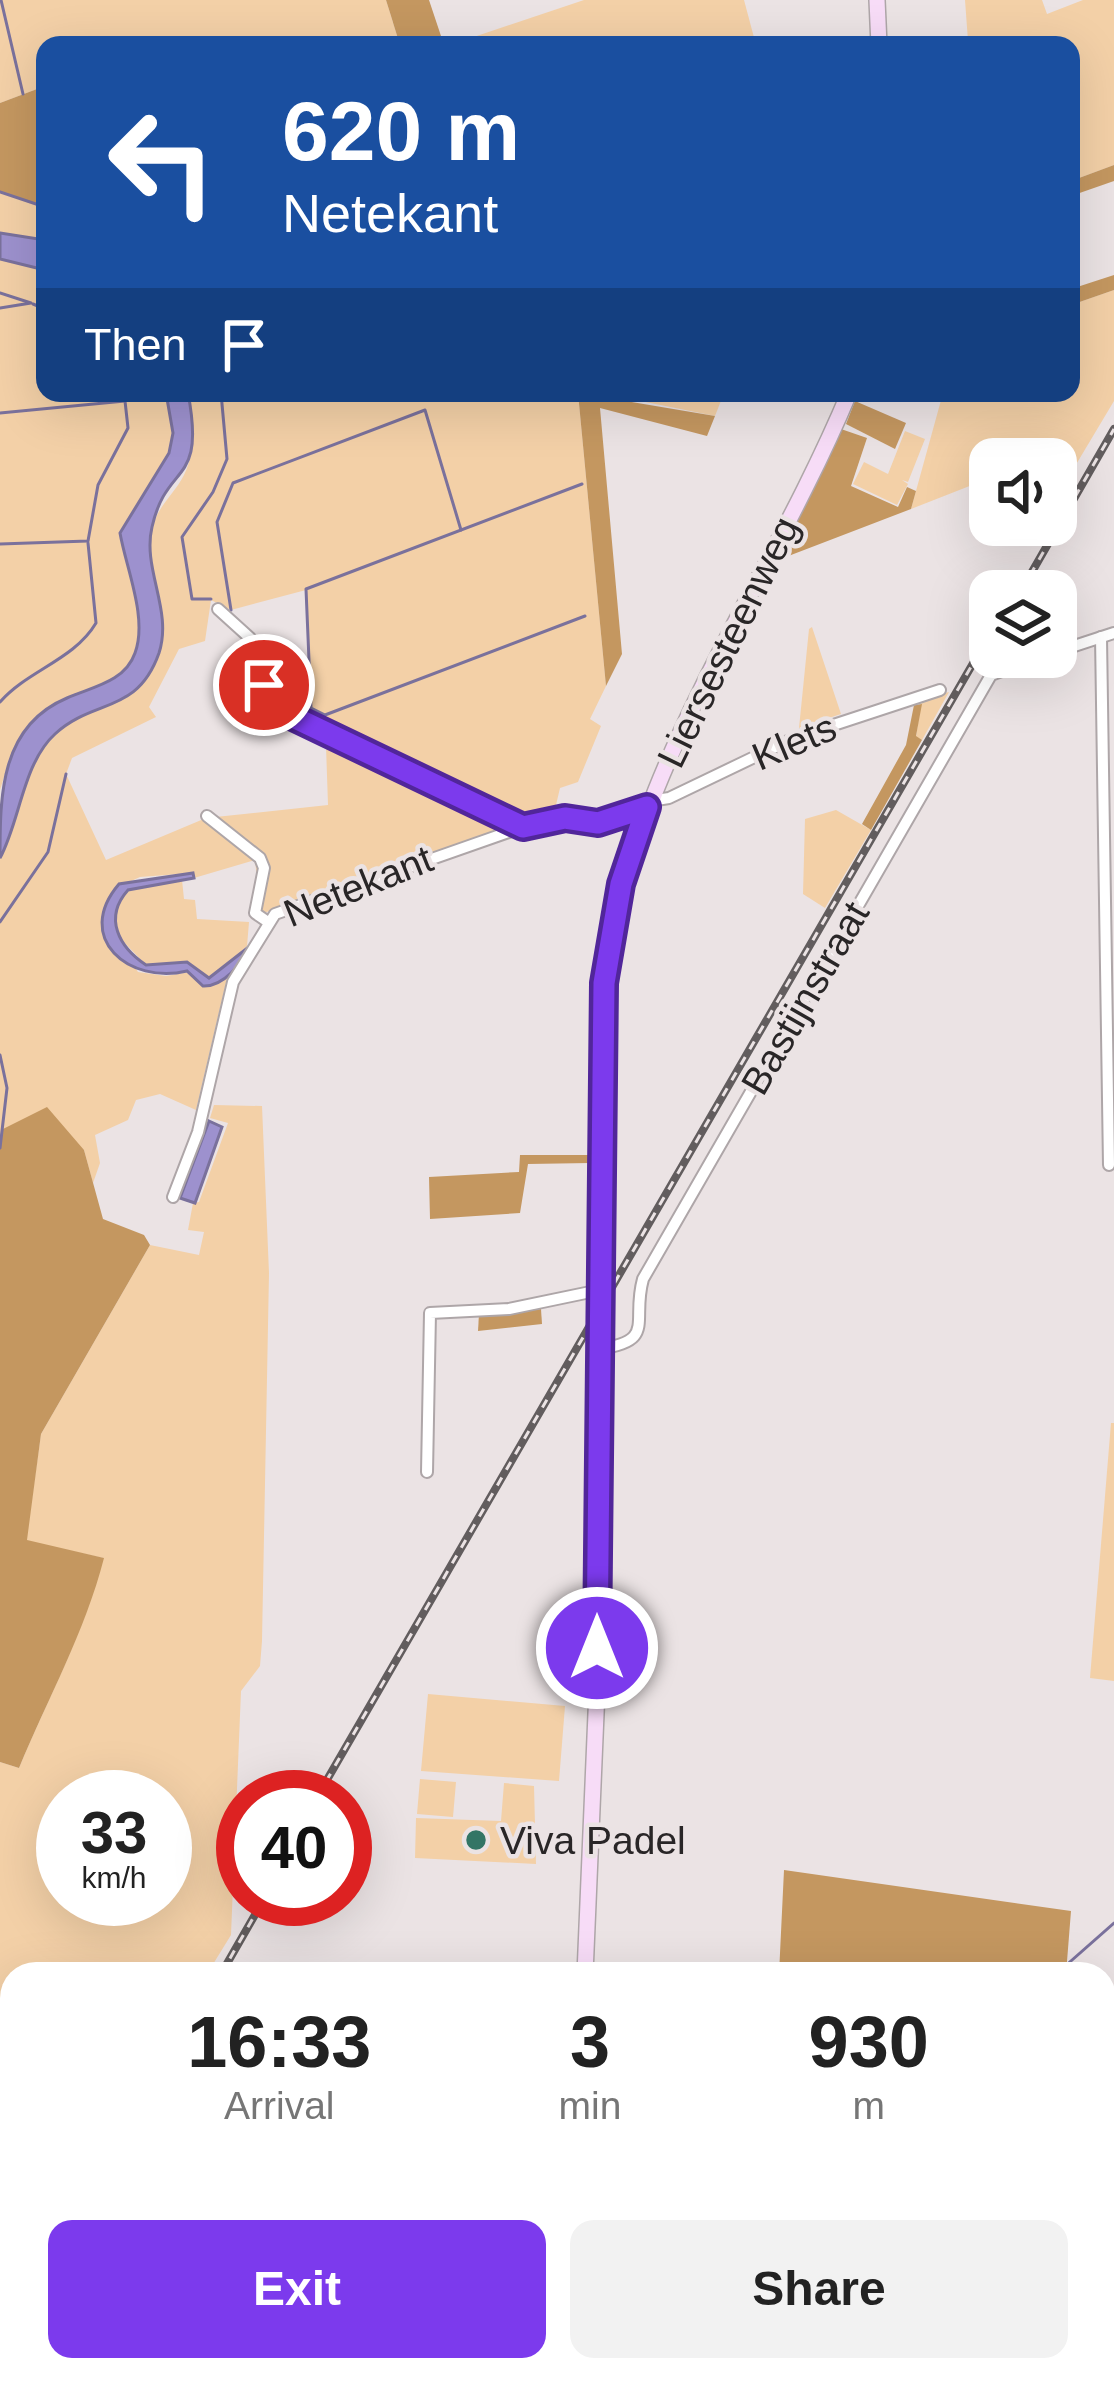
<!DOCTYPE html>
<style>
:root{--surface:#fff;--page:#f2f2f2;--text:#222;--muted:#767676;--accent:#7c3aed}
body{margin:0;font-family:Helvetica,sans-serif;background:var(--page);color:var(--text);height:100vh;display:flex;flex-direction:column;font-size:45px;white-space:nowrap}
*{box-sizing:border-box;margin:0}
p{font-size:39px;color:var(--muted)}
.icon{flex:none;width:66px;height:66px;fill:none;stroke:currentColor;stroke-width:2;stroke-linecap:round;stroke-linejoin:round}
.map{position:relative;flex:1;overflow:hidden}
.sheet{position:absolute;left:0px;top:1962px;width:1116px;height:420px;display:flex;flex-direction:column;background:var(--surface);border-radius:36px 36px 0 0;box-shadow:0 12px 48px #0002}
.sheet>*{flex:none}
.guide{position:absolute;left:36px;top:36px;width:1044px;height:366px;border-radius:24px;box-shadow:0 12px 48px #0002;background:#1a4fa0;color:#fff;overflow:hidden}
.tools{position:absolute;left:969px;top:438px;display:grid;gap:24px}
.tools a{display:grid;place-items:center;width:108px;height:108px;border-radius:24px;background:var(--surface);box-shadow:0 12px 48px #0002;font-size:60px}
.speed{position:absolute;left:36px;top:1770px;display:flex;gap:24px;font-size:60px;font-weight:700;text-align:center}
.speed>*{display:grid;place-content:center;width:156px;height:156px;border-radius:50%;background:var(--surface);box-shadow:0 12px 48px #0002;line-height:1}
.speed small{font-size:30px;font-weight:400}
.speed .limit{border:18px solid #d22;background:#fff;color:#111}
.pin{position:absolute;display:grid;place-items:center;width:102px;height:102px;color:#fff;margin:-51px;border:6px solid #fff;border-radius:50%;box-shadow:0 3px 12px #0007}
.me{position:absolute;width:132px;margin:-66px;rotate:0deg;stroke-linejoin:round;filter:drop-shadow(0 0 9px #0008)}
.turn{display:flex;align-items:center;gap:42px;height:252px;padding:0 48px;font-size:54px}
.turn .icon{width:156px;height:156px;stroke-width:2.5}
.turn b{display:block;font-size:84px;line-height:102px}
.then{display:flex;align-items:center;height:114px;padding:0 48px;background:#0003;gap:24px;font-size:45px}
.eta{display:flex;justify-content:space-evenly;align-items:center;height:204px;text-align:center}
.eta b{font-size:72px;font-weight:700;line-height:84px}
.button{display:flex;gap:24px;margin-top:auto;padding:24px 48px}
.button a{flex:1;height:138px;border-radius:24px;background:var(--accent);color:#fff;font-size:48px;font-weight:700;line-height:138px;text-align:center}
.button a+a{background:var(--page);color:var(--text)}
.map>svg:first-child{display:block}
.green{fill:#f3d0a7;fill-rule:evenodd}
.forest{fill:#c49760}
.water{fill:#9d91ce;stroke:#7a719c;stroke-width:3}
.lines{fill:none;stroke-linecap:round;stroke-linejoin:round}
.stream{stroke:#7a719c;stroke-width:3}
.street-casing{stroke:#aea6a8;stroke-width:14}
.secondary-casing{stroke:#aea6a8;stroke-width:18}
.street{stroke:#fff;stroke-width:10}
.secondary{stroke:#f7dcf7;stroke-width:15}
.rail-casing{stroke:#625d5e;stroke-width:8}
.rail{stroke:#ebe3e4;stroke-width:3;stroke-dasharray:9;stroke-linecap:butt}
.route-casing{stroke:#51269a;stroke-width:30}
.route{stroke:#7c3aed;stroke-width:21}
.poi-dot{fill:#337565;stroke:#ebe3e4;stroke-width:4.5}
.labels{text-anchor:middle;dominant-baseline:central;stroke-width:9;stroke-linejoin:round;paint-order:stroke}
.street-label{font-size:39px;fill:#292627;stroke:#ebe3e4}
.poi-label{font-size:39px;fill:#292627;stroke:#ebe3e4;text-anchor:start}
</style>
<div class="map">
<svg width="1114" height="2382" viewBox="0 0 1114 2382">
<rect width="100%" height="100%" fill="#ebe3e4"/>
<g class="green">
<path d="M 0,0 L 386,0 L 400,45 L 45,45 L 45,86 L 0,103 Z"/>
<path d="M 584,0 L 744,0 L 756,45 L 450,45 Z"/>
<path d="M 965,0 L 1042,0 L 1047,14 L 1083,0 L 1114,0 L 1114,165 L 1071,181 L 1071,45 L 987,45 L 986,36 L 968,41 Z"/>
<path d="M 0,192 L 45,207 L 45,240 L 0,233 Z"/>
<path d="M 0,259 L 45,270 L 45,393 L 166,393 L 173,433 L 169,454 L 121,533 C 126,568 147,617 135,652 C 121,695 58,693 30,723 C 13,741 7,768 0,790 Z"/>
<path d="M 1114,290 L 1114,401 L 1056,498 L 1056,459 L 990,459 L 990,478 L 911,509 L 943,393 L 1071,393 L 1071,305 Z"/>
<path d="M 188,393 L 578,393 L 606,686 L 590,719 L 601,726 L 578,782 L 560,788 L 556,805 L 519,816 L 501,830 L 261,914 L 255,860 L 194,878 L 192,873 L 140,877 L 116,888 L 104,920 L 138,972 L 166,976 L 190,972 L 203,986 L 227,978 L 196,1110 L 160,1094 L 136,1100 L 128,1120 L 95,1135 L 100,1163 L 93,1183 L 84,1150 L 3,1129 L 0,1148 L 0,858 C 20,821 24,760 56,732 C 95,700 145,707 160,649 C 171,608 144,571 152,530 C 156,507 174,495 184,475 C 197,448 193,420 188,393 ZM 306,590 L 311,708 L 325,716 L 328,805 L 206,818 L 106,860 L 66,774 L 72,758 L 156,717 L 149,707 L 179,649 L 205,641 L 211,600 L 231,610 Z"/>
<path d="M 601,393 L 724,393 L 715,416 Z"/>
<path d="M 905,431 L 925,439 L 908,482 L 902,480 L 908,484 L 897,505 L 853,484 L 864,462 L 888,474 Z"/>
<path d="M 812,627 L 841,714 L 799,728 L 809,629 Z"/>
<path d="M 949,692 L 922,740 L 916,737 L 921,704 L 914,701 Z"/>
<path d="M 836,810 L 871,830 L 825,908 L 803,894 L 805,819 Z"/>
<path d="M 182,880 L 184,899 L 195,900 L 197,919 L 249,922 L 247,946 L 213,977 L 204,977 L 187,962 L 146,965 L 117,935 L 117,906 L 128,890 Z"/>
<path d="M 214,1105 L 262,1106 L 269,1273 L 262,1641 L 260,1666 L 241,1691 L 231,1935 L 207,1974 L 12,1974 L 12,2308 L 0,2329 L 0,1762 L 19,1768 C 48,1698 85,1631 103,1558 L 26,1541 L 41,1434 L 150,1245 L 199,1255 L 204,1232 L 188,1230 L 193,1203 L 199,1202 L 228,1123 L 210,1118 ZM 63,1797 L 165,1797 L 165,1899 L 63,1899 Z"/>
<path d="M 1111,1423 L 1114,1423 L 1114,1681 L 1090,1678 Z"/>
<path d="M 428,1694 L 565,1706 L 559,1781 L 421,1771 Z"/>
<path d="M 420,1779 L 456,1782 L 453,1817 L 417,1814 Z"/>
<path d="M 504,1783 L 534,1786 L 536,1864 L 415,1858 L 416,1818 L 501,1821 Z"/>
<path d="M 12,2359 L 12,2370 L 121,2370 L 118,2382 L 0,2382 Z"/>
<path d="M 291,2370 L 595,2370 L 597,2382 L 287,2382 Z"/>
</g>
<g class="forest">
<path d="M 386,0 L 429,0 L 444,45 L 400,45 Z"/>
<path d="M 45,86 L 45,207 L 0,192 L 0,103 Z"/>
<path d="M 1114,165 L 1114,181 L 1071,196 L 1071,181 Z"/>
<path d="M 1114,275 L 1114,290 L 1071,305 L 1071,289 Z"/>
<path d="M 578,393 L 715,416 L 707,436 L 600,408 L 622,654 L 606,686 Z"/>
<path d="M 855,401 L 906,423 L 895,449 L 846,424 Z"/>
<path d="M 841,429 L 867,438 L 851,486 L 898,507 L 907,487 L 916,491 L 911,509 L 778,560 Z"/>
<path d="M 922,704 L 916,736 L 922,740 L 871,830 L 862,824 L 906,745 L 914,705 Z"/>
<path d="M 47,1107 L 84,1150 L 103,1219 L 144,1235 L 150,1245 L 41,1434 L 27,1540 L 104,1558 C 85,1632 48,1698 19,1768 L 0,1762 L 0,1148 L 3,1129 Z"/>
<path d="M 520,1155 L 590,1155 L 590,1163 L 528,1164 L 520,1213 L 430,1219 L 429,1177 L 519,1172 Z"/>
<path d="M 541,1309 L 542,1324 L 478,1331 L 479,1314 Z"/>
<path d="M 784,1870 L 1071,1911 L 1066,1974 L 979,1974 L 977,1968 L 926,1969 L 925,1974 L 779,1974 Z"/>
<path d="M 965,2370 L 988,2375 L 1006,2370 L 1015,2382 L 955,2382 Z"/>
</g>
<g class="water">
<path d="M 0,233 L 45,240 L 45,270 L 0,259 Z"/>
<path d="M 166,393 L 188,393 C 206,488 167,460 152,527 C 142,569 173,610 159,653 C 137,715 94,698 55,734 C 23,763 20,821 0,858 C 0,796 0,726 67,698 C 92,687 125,682 135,653 C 148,618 126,568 120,533 L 169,453 L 173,433 Z"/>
<path d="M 193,873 L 194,878 L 128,890 C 103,918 119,947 146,965 L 187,962 L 209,978 L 250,946 C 242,964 223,987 203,986 L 187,971 C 129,985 73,938 119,884 Z"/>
<path d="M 209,1121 L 222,1127 L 195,1203 L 180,1198 Z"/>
</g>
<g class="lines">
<g class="stream">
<path d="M 1,0 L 23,94"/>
<path d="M 0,192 L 45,207"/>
<path d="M 0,293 L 31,303 L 0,308"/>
<path d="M 33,304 L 45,309"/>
<path d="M 0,413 L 125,401 L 122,393"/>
<path d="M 582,484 L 306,589 L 311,708 L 325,715 L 585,616"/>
<path d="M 0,544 L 88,541 L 98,485 L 128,428 L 125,401"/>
<path d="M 211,599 L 192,599 L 182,537 L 213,492 L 227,459 L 221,393"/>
<path d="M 231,610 L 217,522 L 233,483 L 425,410 L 461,530"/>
<path d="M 0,702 C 28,670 74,660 96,623 L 88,543"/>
<path d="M 0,922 L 48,852 L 66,774"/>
<path d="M 0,1055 L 7,1088 L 0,1148"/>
<path d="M 1066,1974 L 1063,1968 L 1114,1923"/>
<path d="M 0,2144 L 12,2153"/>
</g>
<defs>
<g id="street">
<path d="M 218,609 L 250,638 L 278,708 L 523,827"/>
<path d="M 1101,637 L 1109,1165"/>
<path d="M 1056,652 L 1114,633"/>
<path d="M 650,801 L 669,798 L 794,738 L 940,690"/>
<path d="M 207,816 L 260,858 L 264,868 L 255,913 L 268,922"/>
<path d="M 173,1197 L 198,1132 L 233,982 L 275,914 L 523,827 L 564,818 L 598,823 L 647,807"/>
<path d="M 599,1349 C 657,1341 631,1322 643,1279 L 991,675 L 1040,657"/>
<path d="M 427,1472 L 430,1313 L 509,1309 L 600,1290"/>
</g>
<g id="secondary">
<path d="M 877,0 L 879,45"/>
<path d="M 585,1974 L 597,1690 L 602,1012 C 616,786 764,597 849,393"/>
<path d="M 607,2370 L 608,2382"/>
</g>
</defs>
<use href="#street" class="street-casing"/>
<use href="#secondary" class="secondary-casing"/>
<use href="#street" class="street"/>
<use href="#secondary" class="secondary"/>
<defs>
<g id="rail">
<path d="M 1021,591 L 1114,429"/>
<path d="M 317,1797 L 990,634"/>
<path d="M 221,1974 L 264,1899"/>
<path d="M 0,2346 L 12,2325"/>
</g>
</defs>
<use href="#rail" class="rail-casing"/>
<use href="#rail" class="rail"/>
</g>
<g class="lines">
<defs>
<path id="route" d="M 264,685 L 273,703 L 289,715 L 523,827 L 565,818 L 598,823 L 647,807 L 621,884 L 604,983 L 597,1648"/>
</defs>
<use href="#route" class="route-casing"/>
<use href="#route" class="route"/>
</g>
<circle class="poi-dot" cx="476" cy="1840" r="12"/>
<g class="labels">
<g class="street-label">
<text transform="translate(728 642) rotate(-64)">Liersesteenweg</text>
<text transform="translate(794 742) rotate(-23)">Klets</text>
<text transform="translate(358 886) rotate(-22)">Netekant</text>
<text transform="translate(805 998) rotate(-60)">Bastijnstraat</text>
</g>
<g class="poi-label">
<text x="500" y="1840">Viva Padel</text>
</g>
</g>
</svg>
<div class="tools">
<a><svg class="icon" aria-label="sound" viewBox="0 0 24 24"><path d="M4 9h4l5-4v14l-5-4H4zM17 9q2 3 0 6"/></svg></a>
<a><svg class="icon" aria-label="layers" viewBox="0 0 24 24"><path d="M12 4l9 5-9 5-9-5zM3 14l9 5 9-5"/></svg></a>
</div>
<div class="speed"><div>33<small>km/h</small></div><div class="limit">40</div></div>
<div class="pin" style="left:264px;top:685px;background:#d93025"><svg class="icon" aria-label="arrive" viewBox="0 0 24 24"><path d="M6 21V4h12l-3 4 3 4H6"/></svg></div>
<svg class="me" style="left:597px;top:1648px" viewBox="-20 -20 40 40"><circle r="17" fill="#7c3aed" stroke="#fff" stroke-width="3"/><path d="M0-11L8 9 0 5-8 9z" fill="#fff"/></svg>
<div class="guide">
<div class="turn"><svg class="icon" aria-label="left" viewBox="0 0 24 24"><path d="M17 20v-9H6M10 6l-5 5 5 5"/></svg><div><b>620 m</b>Netekant</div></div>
<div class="then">Then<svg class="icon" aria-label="arrive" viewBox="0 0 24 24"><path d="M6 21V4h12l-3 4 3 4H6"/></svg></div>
</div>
<section class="sheet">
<div class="eta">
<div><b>16:33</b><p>Arrival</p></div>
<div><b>3</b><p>min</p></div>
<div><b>930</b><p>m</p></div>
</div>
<div class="button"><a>Exit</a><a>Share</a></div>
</section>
</div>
